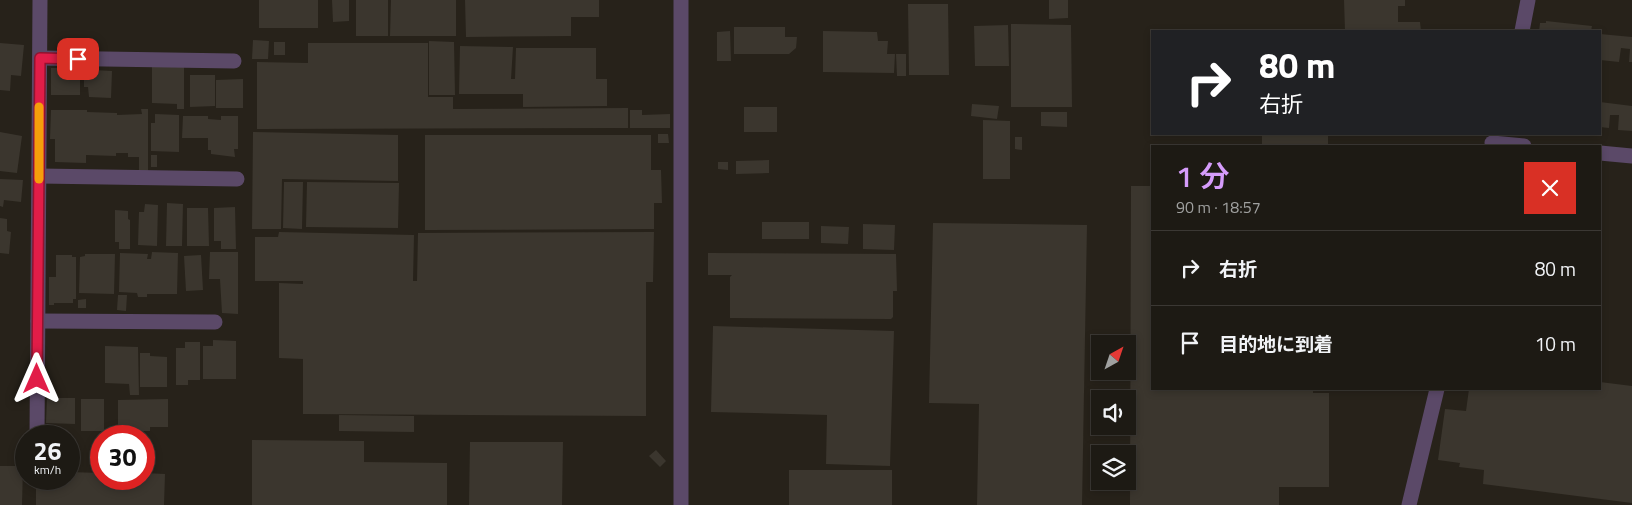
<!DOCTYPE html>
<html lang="ja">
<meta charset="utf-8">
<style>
:root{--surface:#1d1a14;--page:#2a2722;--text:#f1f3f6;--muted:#a0a1a0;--line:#3b3834;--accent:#d59cfb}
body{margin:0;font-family:"Titillium Web","Noto Sans JP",sans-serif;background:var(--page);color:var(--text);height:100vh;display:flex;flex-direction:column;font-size:19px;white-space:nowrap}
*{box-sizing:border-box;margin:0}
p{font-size:16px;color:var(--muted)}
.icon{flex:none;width:28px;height:28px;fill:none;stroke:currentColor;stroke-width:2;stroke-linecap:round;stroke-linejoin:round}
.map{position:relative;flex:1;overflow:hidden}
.drawer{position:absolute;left:1151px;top:145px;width:450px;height:245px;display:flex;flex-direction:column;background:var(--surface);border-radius:0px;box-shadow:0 2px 8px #0003,0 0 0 1px var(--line)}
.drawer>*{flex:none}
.hud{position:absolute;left:1151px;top:30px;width:450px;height:105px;border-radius:0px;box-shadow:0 2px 8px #0003,0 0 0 1px var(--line);background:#202124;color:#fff;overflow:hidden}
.needle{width:32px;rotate:40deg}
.fabs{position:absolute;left:1091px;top:335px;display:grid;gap:10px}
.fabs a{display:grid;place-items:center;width:45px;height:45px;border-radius:0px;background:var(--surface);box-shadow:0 2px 8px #0003,0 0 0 1px var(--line);font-size:25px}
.speed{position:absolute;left:15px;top:425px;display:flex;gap:10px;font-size:25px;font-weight:700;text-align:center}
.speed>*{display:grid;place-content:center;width:65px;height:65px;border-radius:50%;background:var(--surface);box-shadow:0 2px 8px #0003,0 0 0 1px var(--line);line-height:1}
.speed small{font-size:12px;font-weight:400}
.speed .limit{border:8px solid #d22;background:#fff;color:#111}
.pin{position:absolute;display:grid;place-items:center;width:42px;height:42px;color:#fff;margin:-21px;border-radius:10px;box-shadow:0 2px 8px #0006}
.me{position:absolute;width:55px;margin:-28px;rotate:0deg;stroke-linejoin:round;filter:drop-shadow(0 0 4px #0008)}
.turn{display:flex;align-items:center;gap:18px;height:105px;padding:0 25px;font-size:22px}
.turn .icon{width:65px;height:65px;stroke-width:2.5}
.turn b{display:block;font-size:35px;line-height:42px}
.round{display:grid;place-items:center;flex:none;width:52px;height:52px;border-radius:0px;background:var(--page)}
.overview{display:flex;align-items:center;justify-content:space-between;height:85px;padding:0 25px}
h1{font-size:30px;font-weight:600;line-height:38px;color:var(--accent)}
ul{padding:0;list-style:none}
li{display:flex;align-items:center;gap:15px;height:75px;padding:0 25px;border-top:1px solid var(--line)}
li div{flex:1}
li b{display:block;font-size:19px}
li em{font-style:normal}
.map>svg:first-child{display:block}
.building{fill:#3b362e}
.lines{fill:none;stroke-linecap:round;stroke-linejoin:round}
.street{stroke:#5b4968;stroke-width:15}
.route-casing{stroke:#92132f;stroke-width:12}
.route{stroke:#e11d48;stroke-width:9}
.slow{stroke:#f59e0b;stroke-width:9}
</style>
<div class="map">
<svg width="1632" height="505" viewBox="0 0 1632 505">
<rect width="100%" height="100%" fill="#27221a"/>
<g class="building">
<rect x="259" y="0" width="59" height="28"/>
<path d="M 332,0 L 349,0 L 349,21 L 333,22 Z"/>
<rect x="356" y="0" width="32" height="36"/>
<path d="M 391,0 L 456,0 L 456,36 L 390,36 Z"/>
<path d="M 465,0 L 599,0 L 599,17 L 571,17 L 571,36 L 466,37 Z"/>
<path d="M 1049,0 L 1068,0 L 1068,18 L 1049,19 Z"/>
<path d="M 1344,0 L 1405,0 L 1405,6 L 1398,6 L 1398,22 L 1420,22 L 1421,31 L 1345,31 Z"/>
<path d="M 908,4 L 948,4 L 949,75 L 909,75 Z"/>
<path d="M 1546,21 L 1592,26 L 1591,31 L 1539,31 L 1540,23 L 1546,23 Z"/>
<path d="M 1011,24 L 1071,25 L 1072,107 L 1011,107 Z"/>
<path d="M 1008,25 L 1009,66 L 975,66 L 974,26 Z"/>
<path d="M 734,27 L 785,27 L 785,37 L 797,37 L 796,48 L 789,54 L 734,54 Z"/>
<path d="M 730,31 L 731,61 L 717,61 L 717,32 Z"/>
<path d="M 823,31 L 877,32 L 878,41 L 888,41 L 887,54 L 895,54 L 894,73 L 823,72 Z"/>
<path d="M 1600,34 L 1632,37 L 1632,62 L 1629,62 L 1630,49 L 1621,48 L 1619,62 L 1600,60 Z"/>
<path d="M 253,40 L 269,41 L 268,59 L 252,59 Z"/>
<path d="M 429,41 L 454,42 L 455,95 L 429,95 Z"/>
<rect x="274" y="42" width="11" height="13"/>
<path d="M 0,43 L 24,45 L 21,76 L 11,75 L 10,91 L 0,90 Z"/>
<path d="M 308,43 L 428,43 L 428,97 L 453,97 L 453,109 L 628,108 L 628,128 L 257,129 L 257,62 L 308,63 Z"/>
<path d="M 460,46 L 513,47 L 511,79 L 515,79 L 516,48 L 596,48 L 596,79 L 517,79 L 607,79 L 607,106 L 523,107 L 523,94 L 459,94 Z"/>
<path d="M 896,54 L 906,54 L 906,76 L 897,76 Z"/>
<path d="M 152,67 L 184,67 L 184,109 L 177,109 L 177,104 L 152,103 Z"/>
<rect x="51" y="68" width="29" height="27"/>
<path d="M 94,70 L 112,71 L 111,98 L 89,97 L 88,87 L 84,87 L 84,74 L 93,74 Z"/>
<path d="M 190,75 L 215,75 L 215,106 L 190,107 Z"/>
<path d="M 243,79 L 243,108 L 216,108 L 216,80 Z"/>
<path d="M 1600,102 L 1632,106 L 1632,131 L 1618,130 L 1619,115 L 1610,115 L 1609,128 L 1600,127 Z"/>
<path d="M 972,104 L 999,106 L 997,119 L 971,116 Z"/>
<rect x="744" y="107" width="33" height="25"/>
<path d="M 141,109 L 148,109 L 148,172 L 139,171 L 139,157 L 128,157 L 128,153 L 116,153 L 116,156 L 86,155 L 86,163 L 55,162 L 55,139 L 50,139 L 51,110 L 87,110 L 87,112 L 117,113 L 117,115 L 142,114 Z"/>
<path d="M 630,110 L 642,110 L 642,115 L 670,114 L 670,128 L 630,128 Z"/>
<path d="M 1041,112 L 1067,112 L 1067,127 L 1041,126 Z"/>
<path d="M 155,114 L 179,115 L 179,152 L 151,151 L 151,123 L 155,123 Z"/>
<path d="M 183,116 L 208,116 L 208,119 L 221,120 L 221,116 L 238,116 L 238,149 L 234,149 L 235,157 L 211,154 L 211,150 L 208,150 L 208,138 L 182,138 Z"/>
<path d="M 983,120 L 1010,121 L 1010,179 L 983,179 Z"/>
<path d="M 0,132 L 22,136 L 17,173 L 0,171 Z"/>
<path d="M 253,132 L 398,135 L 398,181 L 282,179 L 281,229 L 252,229 Z"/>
<path d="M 658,134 L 668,134 L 669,143 L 658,143 Z"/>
<rect x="1262" y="134" width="66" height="12"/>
<path d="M 425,135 L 651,135 L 651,170 L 661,170 L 662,203 L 654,203 L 654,229 L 425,230 Z"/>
<path d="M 1015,137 L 1022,137 L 1022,150 L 1015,149 Z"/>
<rect x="151" y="155" width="6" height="12"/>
<path d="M 769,160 L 769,173 L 736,174 L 736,161 Z"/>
<path d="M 718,162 L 728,162 L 728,170 L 718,169 Z"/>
<path d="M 0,179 L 23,180 L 21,202 L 4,200 L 3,207 L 0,206 Z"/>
<path d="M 284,182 L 303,182 L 302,229 L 283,228 Z"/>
<path d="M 307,182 L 399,183 L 398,228 L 306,227 Z"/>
<path d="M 1131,186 L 1152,186 L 1152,389 L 1313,389 L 1313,393 L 1329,393 L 1329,487 L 1279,487 L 1279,505 L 1130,505 Z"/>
<path d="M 167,203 L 183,204 L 182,246 L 166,246 Z"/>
<path d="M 145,204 L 158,205 L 157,246 L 138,245 L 139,212 L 144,212 Z"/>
<path d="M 235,207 L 236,249 L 221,249 L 221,241 L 214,241 L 214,208 Z"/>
<path d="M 187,208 L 208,208 L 209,246 L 187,246 Z"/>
<path d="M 115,210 L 128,211 L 128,219 L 130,220 L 130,249 L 119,249 L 119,242 L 115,242 Z"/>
<path d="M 0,218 L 7,219 L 7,231 L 11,232 L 9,254 L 0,253 Z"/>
<rect x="762" y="222" width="47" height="17"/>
<path d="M 933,223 L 1087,225 L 1082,505 L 977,505 L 979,404 L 929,403 Z"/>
<path d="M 863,224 L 895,225 L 894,250 L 863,249 Z"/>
<path d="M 821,226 L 849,227 L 848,244 L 821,243 Z"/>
<path d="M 279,232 L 414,235 L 413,281 L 417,281 L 418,233 L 654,232 L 653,282 L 646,282 L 646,416 L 303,414 L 303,359 L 279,358 L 279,283 L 303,284 L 303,281 L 255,281 L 255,237 L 278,237 Z"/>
<path d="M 152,252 L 178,253 L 177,294 L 147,294 L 147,297 L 138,297 L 137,293 L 119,292 L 120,253 L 148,254 L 147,259 L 151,259 Z"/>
<path d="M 210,252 L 238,252 L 238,314 L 222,313 L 220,279 L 209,279 Z"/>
<path d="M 708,253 L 896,254 L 897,291 L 893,291 L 893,317 L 891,319 L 730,318 L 730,277 L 732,275 L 708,275 Z"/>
<path d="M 85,254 L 115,254 L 114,294 L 79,293 L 80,257 L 85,256 Z"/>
<path d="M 56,255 L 72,255 L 72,257 L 76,257 L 76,299 L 73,299 L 73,303 L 54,303 L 54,305 L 49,305 L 49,277 L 56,277 Z"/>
<path d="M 201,255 L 203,290 L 186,291 L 184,256 Z"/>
<path d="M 118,295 L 127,295 L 126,311 L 117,310 Z"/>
<path d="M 86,299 L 86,308 L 78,308 L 78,300 Z"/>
<path d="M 713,326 L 894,331 L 890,466 L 826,464 L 827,415 L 711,412 Z"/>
<path d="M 213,340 L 236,341 L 236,379 L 203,379 L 203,346 L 213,346 Z"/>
<path d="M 185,342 L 200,342 L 200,380 L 188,380 L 188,385 L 176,385 L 176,348 L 185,348 Z"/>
<path d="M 105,346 L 138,347 L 139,395 L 130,395 L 129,384 L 105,383 Z"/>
<path d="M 140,353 L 150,353 L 150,356 L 167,357 L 167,387 L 140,387 Z"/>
<path d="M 1600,382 L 1632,386 L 1632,503 L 1483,484 L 1484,470 L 1459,467 L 1460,463 L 1438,460 L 1445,409 L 1466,411 L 1469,389 L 1600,389 Z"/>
<path d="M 47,398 L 75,398 L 75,424 L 46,423 Z"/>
<rect x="81" y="399" width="23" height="32"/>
<path d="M 168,399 L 168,427 L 150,427 L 150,431 L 135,431 L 135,427 L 118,427 L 118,400 Z"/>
<path d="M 339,415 L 414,416 L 414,432 L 339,431 Z"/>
<path d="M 252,440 L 364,441 L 364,462 L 447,463 L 447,505 L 252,505 Z"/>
<path d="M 470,442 L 563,442 L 562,505 L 469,505 Z"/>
<path d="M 656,450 L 666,461 L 660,467 L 649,456 Z"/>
<path d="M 0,466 L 23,466 L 22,505 L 0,505 Z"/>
<rect x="789" y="470" width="103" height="35"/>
<path d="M 69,472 L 101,473 L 101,479 L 144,479 L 144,473 L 165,474 L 164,505 L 36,505 L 36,479 L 69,479 Z"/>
</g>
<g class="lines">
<g class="street">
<path d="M 681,0 L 681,505"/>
<path d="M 1522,31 L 1528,0"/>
<path d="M 40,58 L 234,61"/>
<path d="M 1492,143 L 1524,146"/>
<path d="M 1600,153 L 1632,156"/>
<path d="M 39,176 L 237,179"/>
<path d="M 38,321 L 215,322"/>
<path d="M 37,436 L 40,0"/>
<path d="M 1409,505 L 1437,389"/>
</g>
</g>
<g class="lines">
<defs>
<path id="route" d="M 37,379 L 40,58 L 78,59"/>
</defs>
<use href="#route" class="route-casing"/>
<use href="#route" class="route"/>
<path class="slow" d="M 39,179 L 39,107"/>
</g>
</svg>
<div class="fabs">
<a><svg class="needle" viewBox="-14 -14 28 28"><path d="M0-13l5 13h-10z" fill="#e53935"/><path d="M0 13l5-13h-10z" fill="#a0a1a0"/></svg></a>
<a><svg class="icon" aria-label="sound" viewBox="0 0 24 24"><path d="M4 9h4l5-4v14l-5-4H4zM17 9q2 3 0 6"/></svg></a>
<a><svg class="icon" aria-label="layers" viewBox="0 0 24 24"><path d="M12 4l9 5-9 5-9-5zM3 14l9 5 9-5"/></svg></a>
</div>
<div class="speed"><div>26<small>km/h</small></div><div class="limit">30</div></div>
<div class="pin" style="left:78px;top:59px;background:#d93025"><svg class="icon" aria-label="arrive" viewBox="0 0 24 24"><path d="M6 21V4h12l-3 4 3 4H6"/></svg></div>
<svg class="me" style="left:37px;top:379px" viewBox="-20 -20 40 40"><path d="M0-17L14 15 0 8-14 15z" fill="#e11d48" stroke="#fff" stroke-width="4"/></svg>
<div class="hud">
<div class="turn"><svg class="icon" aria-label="right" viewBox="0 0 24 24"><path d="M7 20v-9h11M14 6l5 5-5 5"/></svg><div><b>80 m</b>右折</div></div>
</div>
<section class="drawer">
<div class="overview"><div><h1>1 分</h1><p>90 m · 18:57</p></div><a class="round" style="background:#d93025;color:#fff"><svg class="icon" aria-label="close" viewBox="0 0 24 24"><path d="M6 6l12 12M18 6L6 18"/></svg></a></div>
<ul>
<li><svg class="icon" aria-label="right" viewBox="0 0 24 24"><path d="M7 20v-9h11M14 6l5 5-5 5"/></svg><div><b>右折</b></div><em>80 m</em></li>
<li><svg class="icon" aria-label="arrive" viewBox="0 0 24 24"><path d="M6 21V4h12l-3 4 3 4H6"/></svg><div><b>目的地に到着</b></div><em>10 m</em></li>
</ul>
</section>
</div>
